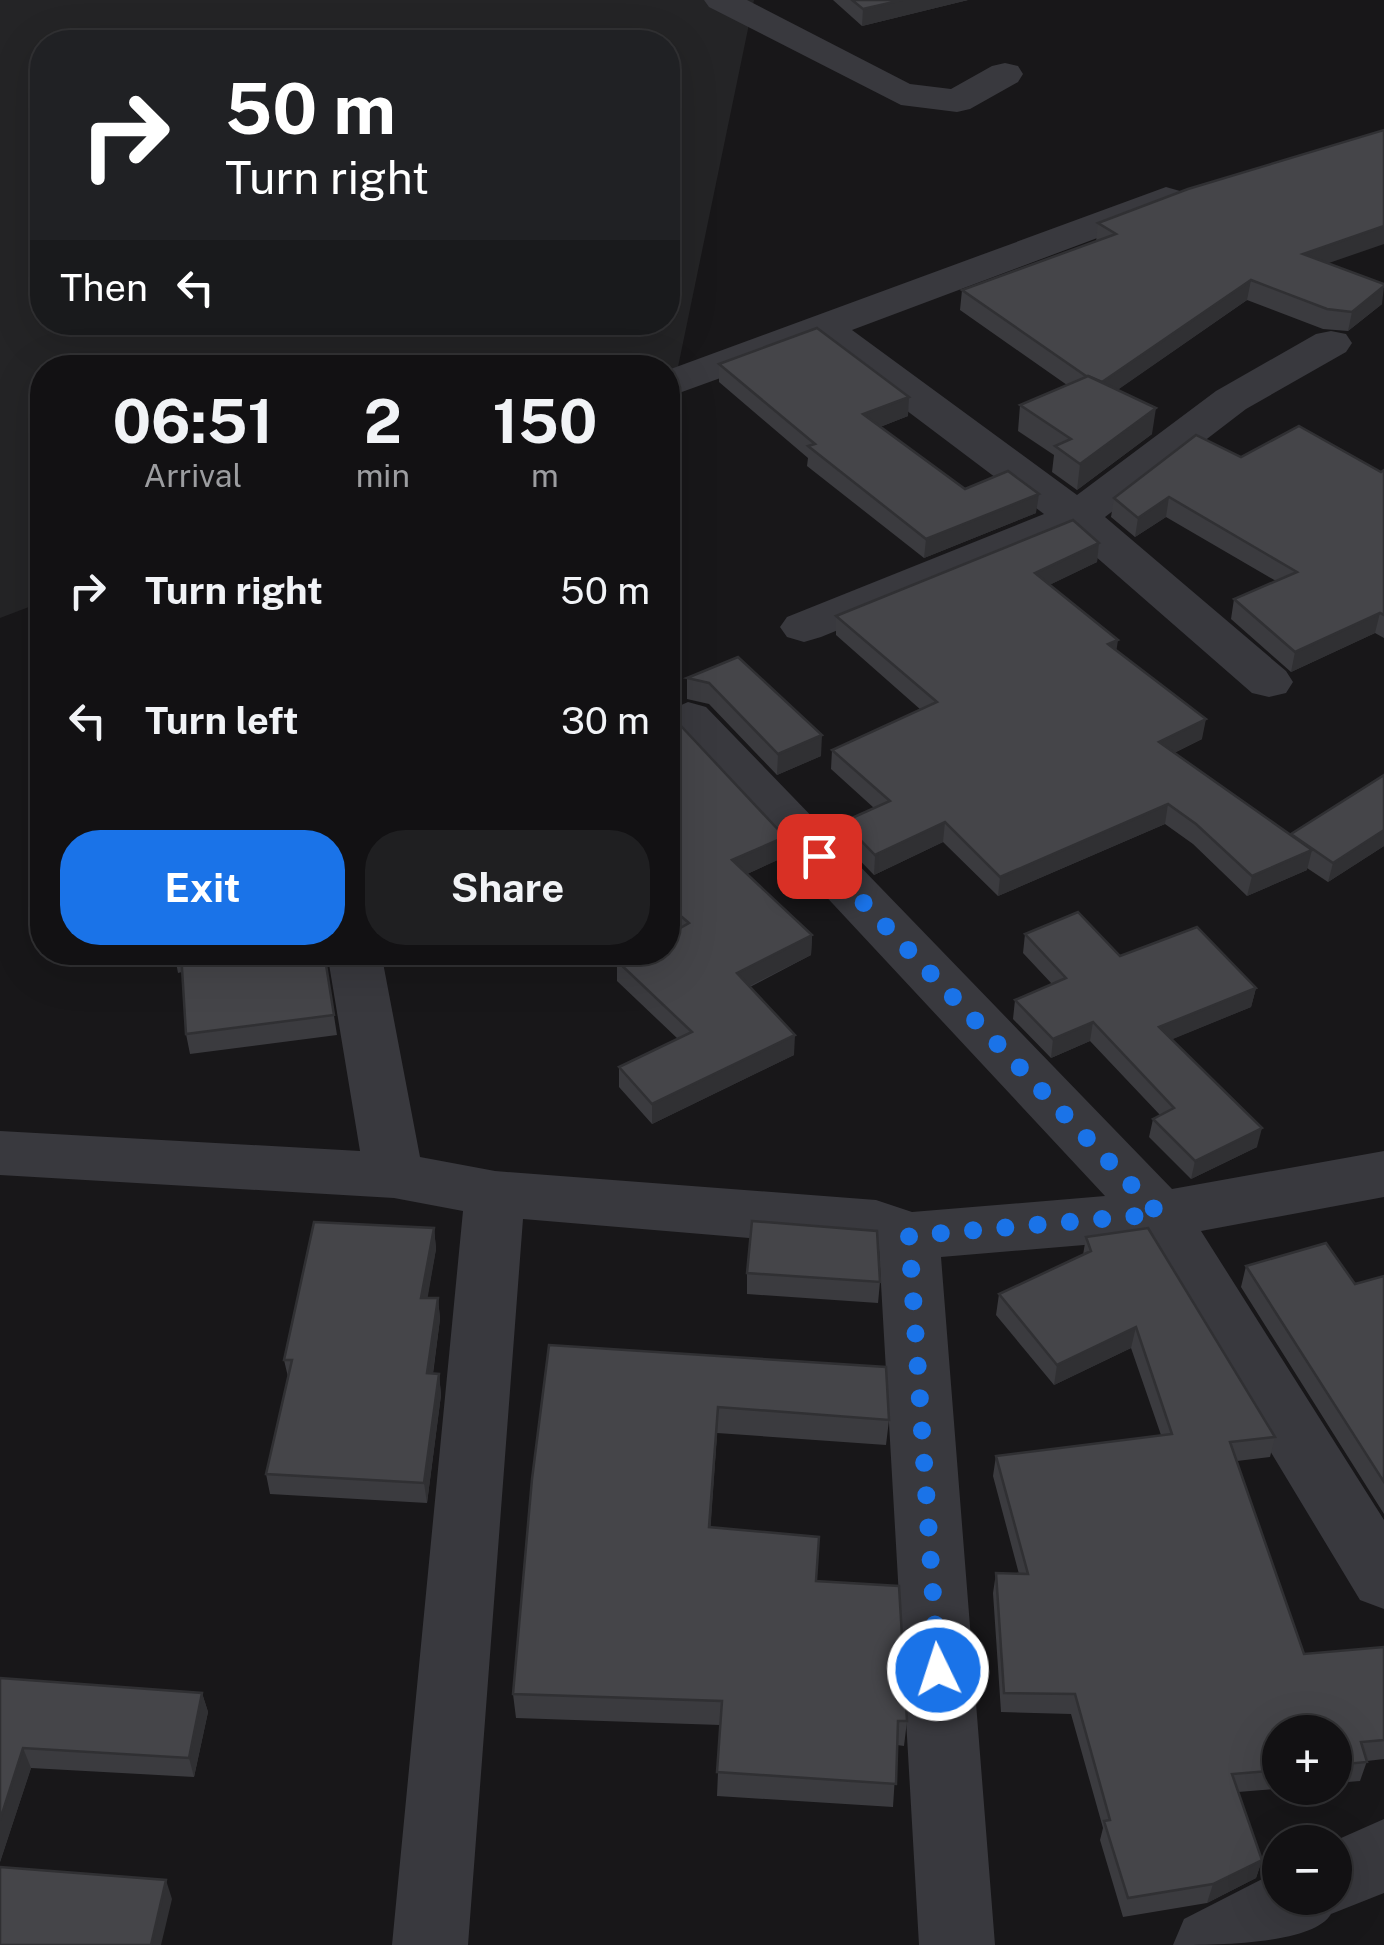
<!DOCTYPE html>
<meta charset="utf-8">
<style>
:root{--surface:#121113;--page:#1f1f21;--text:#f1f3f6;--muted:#9c9da0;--line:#313133;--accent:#1a73e8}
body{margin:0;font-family:"Public Sans",sans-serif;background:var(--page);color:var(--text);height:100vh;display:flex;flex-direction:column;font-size:38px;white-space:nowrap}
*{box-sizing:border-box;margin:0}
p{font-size:32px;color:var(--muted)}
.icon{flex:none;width:55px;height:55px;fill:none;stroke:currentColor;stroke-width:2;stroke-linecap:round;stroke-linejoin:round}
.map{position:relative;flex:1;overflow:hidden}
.drawer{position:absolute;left:30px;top:355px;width:650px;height:610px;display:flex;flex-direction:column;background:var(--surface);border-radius:40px;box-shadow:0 10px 40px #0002,0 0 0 2px var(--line)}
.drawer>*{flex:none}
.banner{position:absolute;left:30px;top:30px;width:650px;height:305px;border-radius:40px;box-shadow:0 10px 40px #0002,0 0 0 2px var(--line);background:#202124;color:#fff;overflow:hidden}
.controls{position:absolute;left:1262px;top:1715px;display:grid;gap:20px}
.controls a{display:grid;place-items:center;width:90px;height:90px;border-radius:50%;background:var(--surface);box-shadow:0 10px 40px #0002,0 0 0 2px var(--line);font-size:50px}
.pin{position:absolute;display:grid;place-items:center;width:85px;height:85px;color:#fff;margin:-42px;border-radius:20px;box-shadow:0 5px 15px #0006}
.me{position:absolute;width:110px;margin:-55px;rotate:356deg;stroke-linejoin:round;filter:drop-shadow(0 0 8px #0008)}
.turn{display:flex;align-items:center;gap:35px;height:210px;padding:0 30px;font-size:45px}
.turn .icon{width:130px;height:130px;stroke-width:2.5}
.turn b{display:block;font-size:70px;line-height:85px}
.then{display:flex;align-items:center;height:95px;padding:0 30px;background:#0003;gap:20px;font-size:38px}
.eta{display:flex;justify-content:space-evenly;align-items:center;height:170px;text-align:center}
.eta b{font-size:60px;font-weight:700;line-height:70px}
.primary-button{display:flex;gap:20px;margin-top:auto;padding:20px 30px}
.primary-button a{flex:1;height:115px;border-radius:40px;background:var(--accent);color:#fff;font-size:40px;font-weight:700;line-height:115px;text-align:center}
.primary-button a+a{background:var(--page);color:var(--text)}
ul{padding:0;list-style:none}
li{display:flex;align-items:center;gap:30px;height:130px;padding:0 30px}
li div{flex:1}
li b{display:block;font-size:38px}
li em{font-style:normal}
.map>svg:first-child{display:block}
.built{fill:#242426;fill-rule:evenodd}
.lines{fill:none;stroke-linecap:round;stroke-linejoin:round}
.minor{fill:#39393e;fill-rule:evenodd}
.wall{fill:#3b3b3f}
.shaded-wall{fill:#303033}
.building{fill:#454549;stroke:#303033;stroke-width:2.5}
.route{stroke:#1a73e8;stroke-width:18;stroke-dasharray:0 32.4}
</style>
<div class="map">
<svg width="1384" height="1945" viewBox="0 0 1384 1945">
<rect width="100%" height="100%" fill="#181719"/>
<path class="built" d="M 0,0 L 754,0 L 678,367 L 668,371 L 668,368 L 42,368 L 42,602 L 0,618 ZM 42,42 L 668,42 L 668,322 L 42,322 Z"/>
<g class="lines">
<g class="minor">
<path d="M 704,0 L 747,0 L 910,84 L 951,89 L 992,66 L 1005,63 L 1018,66 L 1023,74 L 1018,82 L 970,109 L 957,112 L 901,105 L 709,7 Z"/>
<path d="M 1166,187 L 1180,191 L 1185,199 L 1180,207 L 852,330 L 1077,495 L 1216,391 L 1316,334 L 1331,331 L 1346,334 L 1352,343 L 1346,352 L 1246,409 L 1105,517 L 1286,671 L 1293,682 L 1286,693 L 1269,697 L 1252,693 L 1071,535 L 821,637 L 804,642 L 787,637 L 780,627 L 787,617 L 1044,514 L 817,343 L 668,397 L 668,370 Z"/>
<path d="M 688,702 L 706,707 L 1172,1189 L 1384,1151 L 1384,1197 L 1201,1231 L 1384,1520 L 1384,1609 L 1360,1600 L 1143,1240 L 941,1257 L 995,1945 L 919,1945 L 879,1249 L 523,1219 L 468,1945 L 392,1945 L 463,1211 L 394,1198 L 0,1175 L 0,1131 L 360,1151 L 327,952 L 381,952 L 420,1157 L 495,1171 L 876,1200 L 912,1212 L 1105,1196 L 670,729 L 668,711 Z"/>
<path d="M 1384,1819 L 1384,1893 L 1331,1914 C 1313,1945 1213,1945 1173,1945 L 1184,1919 L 1280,1870 L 1280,1898 L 1335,1898 L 1332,1842 Z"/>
</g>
</g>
<g class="wall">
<path d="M 833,0 L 968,0 L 862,26 Z"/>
<path d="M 1098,223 L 1329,263 L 1382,304 L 1348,331 L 1323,329 L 1247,300 L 1117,390 L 1152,434 L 1077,490 L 1052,472 L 1054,455 L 1018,431 L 1020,405 L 1067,385 L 960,310 L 962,290 L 1096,242 Z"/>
<path d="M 719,364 L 908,416 L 880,427 L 965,489 L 1036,513 L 924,558 L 807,466 L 808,458 L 719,382 Z"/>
<path d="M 1241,457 L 1381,472 L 1384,470 L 1384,638 L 1375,633 L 1291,672 L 1231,619 L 1234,599 L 1276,581 L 1166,517 L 1135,537 L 1111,517 L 1114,498 Z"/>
<path d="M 1099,543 L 1097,562 L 1049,585 L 1202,739 L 1174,753 L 1290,835 L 1384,775 L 1384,846 L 1328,882 L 1307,868 L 1307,870 L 1247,896 L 1193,844 L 1165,824 L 998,896 L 943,842 L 874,875 L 842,842 L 843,822 L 874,808 L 831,769 L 832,750 L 921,710 L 836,635 L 836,616 Z"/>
<path d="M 738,657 L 821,756 L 777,775 L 709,704 L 687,699 L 687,678 Z"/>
<path d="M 668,732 L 784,857 L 747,874 L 812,935 L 811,955 L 750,987 L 794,1055 L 652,1124 L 619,1087 L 619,1067 L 678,1039 L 617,981 L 617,961 L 675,931 L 668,925 Z"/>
<path d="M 1025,934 L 1256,988 L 1251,1007 L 1172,1039 L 1257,1147 L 1191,1179 L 1149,1137 L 1153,1119 L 1160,1115 L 1090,1041 L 1051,1058 L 1013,1019 L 1015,1000 L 1052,984 L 1023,953 Z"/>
<path d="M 174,952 L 324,952 L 337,1035 L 190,1054 L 186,1034 L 182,972 L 178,973 Z"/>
<path d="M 434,1228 L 436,1249 L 427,1298 L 438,1298 L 440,1319 L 433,1374 L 439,1374 L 441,1395 L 427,1503 L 270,1494 L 266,1474 L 288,1377 L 284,1360 Z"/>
<path d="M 1086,1237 L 1275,1437 L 1270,1457 L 1237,1461 L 1304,1654 L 1384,1647 L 1384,1759 L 1367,1761 L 1360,1781 L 1335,1783 L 1335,1732 L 1280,1732 L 1280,1788 L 1288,1788 L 1238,1792 L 1262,1860 L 1256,1878 L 1207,1903 L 1123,1917 L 1100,1840 L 1103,1828 L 1071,1714 L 1001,1712 L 993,1593 L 996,1573 L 1019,1574 L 993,1476 L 996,1456 L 1161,1435 L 1131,1348 L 1054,1385 L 996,1315 L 999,1294 L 1083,1255 Z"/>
<path d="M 1246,1266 L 1355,1284 L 1384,1276 L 1384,1514 L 1241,1287 Z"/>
<path d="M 747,1273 L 880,1282 L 878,1303 L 747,1294 Z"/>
<path d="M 549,1345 L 889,1420 L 886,1445 L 717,1433 L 710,1528 L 816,1581 L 907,1721 L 904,1746 L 897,1745 L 893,1807 L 717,1796 L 720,1725 L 516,1718 L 513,1694 Z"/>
<path d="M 0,1678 L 202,1693 L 208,1712 L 194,1777 L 31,1768 L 0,1862 Z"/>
</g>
<g class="shaded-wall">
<path d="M 902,0 L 968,0 L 862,26 L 863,9 Z"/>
<path d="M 1384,226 L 1384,244 L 1300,273 L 1303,254 Z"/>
<path d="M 1251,280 L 1247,300 L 1096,405 L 1098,385 Z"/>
<path d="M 1384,286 L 1382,304 L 1348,331 L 1352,312 Z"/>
<path d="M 909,397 L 908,416 L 862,434 L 863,414 Z"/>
<path d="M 1156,408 L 1152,434 L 1077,490 L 1080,464 Z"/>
<path d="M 1039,494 L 1036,513 L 924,558 L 926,539 Z"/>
<path d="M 1169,497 L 1166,517 L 1135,537 L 1138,518 Z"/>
<path d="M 1099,543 L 1097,562 L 1033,593 L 1035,573 Z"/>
<path d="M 1380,613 L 1375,633 L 1291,672 L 1295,652 Z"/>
<path d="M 1118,640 L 1115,660 L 1108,644 Z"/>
<path d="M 1206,719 L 1202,739 L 1156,762 L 1159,742 Z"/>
<path d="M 822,735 L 821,756 L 777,775 L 778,754 Z"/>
<path d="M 1168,804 L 1165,824 L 998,896 L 1000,877 Z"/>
<path d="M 945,822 L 943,842 L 874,875 L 875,855 Z"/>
<path d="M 1384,830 L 1384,846 L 1328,882 L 1333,863 Z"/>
<path d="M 785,837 L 784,857 L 732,881 L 732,860 Z"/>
<path d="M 1312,850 L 1307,870 L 1247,896 L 1252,876 Z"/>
<path d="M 812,935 L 811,955 L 736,993 L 737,973 Z"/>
<path d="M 1256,988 L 1251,1007 L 1156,1046 L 1159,1027 Z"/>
<path d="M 1093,1022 L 1090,1041 L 1051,1058 L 1053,1039 Z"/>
<path d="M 795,1035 L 794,1055 L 652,1124 L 652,1104 Z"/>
<path d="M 1262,1128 L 1257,1147 L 1191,1179 L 1195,1161 Z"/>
<path d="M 434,1228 L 436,1249 L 424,1319 L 421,1298 Z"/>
<path d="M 438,1298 L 440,1319 L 430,1394 L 427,1373 Z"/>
<path d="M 1136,1327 L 1131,1348 L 1054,1385 L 1057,1365 Z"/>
<path d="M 439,1374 L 441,1395 L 427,1503 L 424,1483 Z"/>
<path d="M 718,1407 L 717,1433 L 709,1552 L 709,1527 Z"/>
<path d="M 202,1693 L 208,1712 L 194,1777 L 189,1758 Z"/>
<path d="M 23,1748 L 31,1768 L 0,1862 L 0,1820 Z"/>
<path d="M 1262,1860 L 1256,1878 L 1207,1903 L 1213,1884 Z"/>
<path d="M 166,1880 L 172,1899 L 161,1945 L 151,1945 Z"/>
</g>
<g class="building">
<path d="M 852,0 L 902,0 L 863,9 Z"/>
<path d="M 1384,130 L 1384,226 L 1303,254 L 1384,284 L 1384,286 L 1352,312 L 1327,309 L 1251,280 L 1102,382 L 1088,376 L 1086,376 L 962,290 L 1116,234 L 1098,223 L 1188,189 Z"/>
<path d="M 817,328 L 909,397 L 863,414 L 965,489 L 1008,471 L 1039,494 L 926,539 L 808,446 L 815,444 L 719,364 Z"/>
<path d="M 1088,376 L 1156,408 L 1080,464 L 1055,446 L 1071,439 L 1020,405 Z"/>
<path d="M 1299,426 L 1381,472 L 1384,470 L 1384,615 L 1380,613 L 1295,652 L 1234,599 L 1297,572 L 1169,497 L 1138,518 L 1114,498 L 1196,435 L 1241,457 Z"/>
<path d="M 1073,520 L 1099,543 L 1035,573 L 1118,640 L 1108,644 L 1206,719 L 1159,742 L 1312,850 L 1252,876 L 1196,824 L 1168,804 L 1000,877 L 945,822 L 875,855 L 843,822 L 890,801 L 832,750 L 937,702 L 836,616 Z"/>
<path d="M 738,657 L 822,735 L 778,754 L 709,683 L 687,678 Z"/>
<path d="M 681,726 L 785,837 L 732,860 L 812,935 L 737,973 L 795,1035 L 652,1104 L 619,1067 L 692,1032 L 617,961 L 633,952 L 668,952 L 668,935 L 689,923 L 668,905 L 668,732 Z"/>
<path d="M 1384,775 L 1384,830 L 1333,863 L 1291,834 Z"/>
<path d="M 1078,912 L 1120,956 L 1197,927 L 1256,988 L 1159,1027 L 1262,1128 L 1195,1161 L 1153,1119 L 1174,1108 L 1093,1022 L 1053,1039 L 1015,1000 L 1066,978 L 1025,934 Z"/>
<path d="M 181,952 L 324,952 L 334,1015 L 186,1034 Z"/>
<path d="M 752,1221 L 877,1231 L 880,1282 L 747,1273 Z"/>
<path d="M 314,1222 L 434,1228 L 421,1298 L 438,1298 L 427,1373 L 439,1374 L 424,1483 L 266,1474 L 292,1360 L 284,1360 Z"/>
<path d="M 1148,1228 L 1275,1437 L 1230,1442 L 1304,1654 L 1384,1647 L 1384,1740 L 1361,1742 L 1367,1762 L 1335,1765 L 1335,1732 L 1280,1732 L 1280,1770 L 1232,1774 L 1262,1860 L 1213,1884 L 1128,1898 L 1104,1821 L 1110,1820 L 1075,1694 L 1004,1693 L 996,1573 L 1028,1574 L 996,1456 L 1172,1434 L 1136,1327 L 1057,1365 L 999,1294 L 1091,1251 L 1086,1237 Z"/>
<path d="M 1326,1243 L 1355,1284 L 1384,1276 L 1384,1482 L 1246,1266 Z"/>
<path d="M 549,1345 L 886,1367 L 889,1420 L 718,1407 L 709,1527 L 819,1537 L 816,1581 L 899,1586 L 907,1721 L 898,1721 L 896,1784 L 717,1772 L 722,1701 L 513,1694 L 532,1479 Z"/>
<path d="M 0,1678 L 202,1693 L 189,1758 L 23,1748 L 0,1820 Z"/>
<path d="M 0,1867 L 166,1880 L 151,1945 L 0,1945 Z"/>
</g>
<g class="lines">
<path class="route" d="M 819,856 L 1159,1214 L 909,1236 L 938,1670"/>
</g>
</svg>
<div class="controls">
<a>+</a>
<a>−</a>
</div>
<div class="pin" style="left:819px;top:856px;background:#d93025"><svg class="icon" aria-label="arrive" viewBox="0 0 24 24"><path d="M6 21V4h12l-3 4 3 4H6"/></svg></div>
<svg class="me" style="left:938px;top:1670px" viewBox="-20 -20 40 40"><circle r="17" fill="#1a73e8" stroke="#fff" stroke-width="3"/><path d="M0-11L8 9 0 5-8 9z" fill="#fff"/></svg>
<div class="banner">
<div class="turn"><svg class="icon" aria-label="right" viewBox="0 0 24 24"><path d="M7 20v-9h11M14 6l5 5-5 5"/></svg><div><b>50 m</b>Turn right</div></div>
<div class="then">Then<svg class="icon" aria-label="left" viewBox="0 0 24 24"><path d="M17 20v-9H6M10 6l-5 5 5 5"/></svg></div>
</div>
<section class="drawer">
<div class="eta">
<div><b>06:51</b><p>Arrival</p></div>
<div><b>2</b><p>min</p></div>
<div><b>150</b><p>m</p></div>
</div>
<ul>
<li><svg class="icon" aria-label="right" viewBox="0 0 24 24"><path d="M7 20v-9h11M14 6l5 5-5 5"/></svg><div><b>Turn right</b></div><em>50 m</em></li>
<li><svg class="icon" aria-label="left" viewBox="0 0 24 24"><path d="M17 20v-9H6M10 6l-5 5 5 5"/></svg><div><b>Turn left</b></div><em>30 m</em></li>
</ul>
<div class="primary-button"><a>Exit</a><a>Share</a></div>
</section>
</div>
